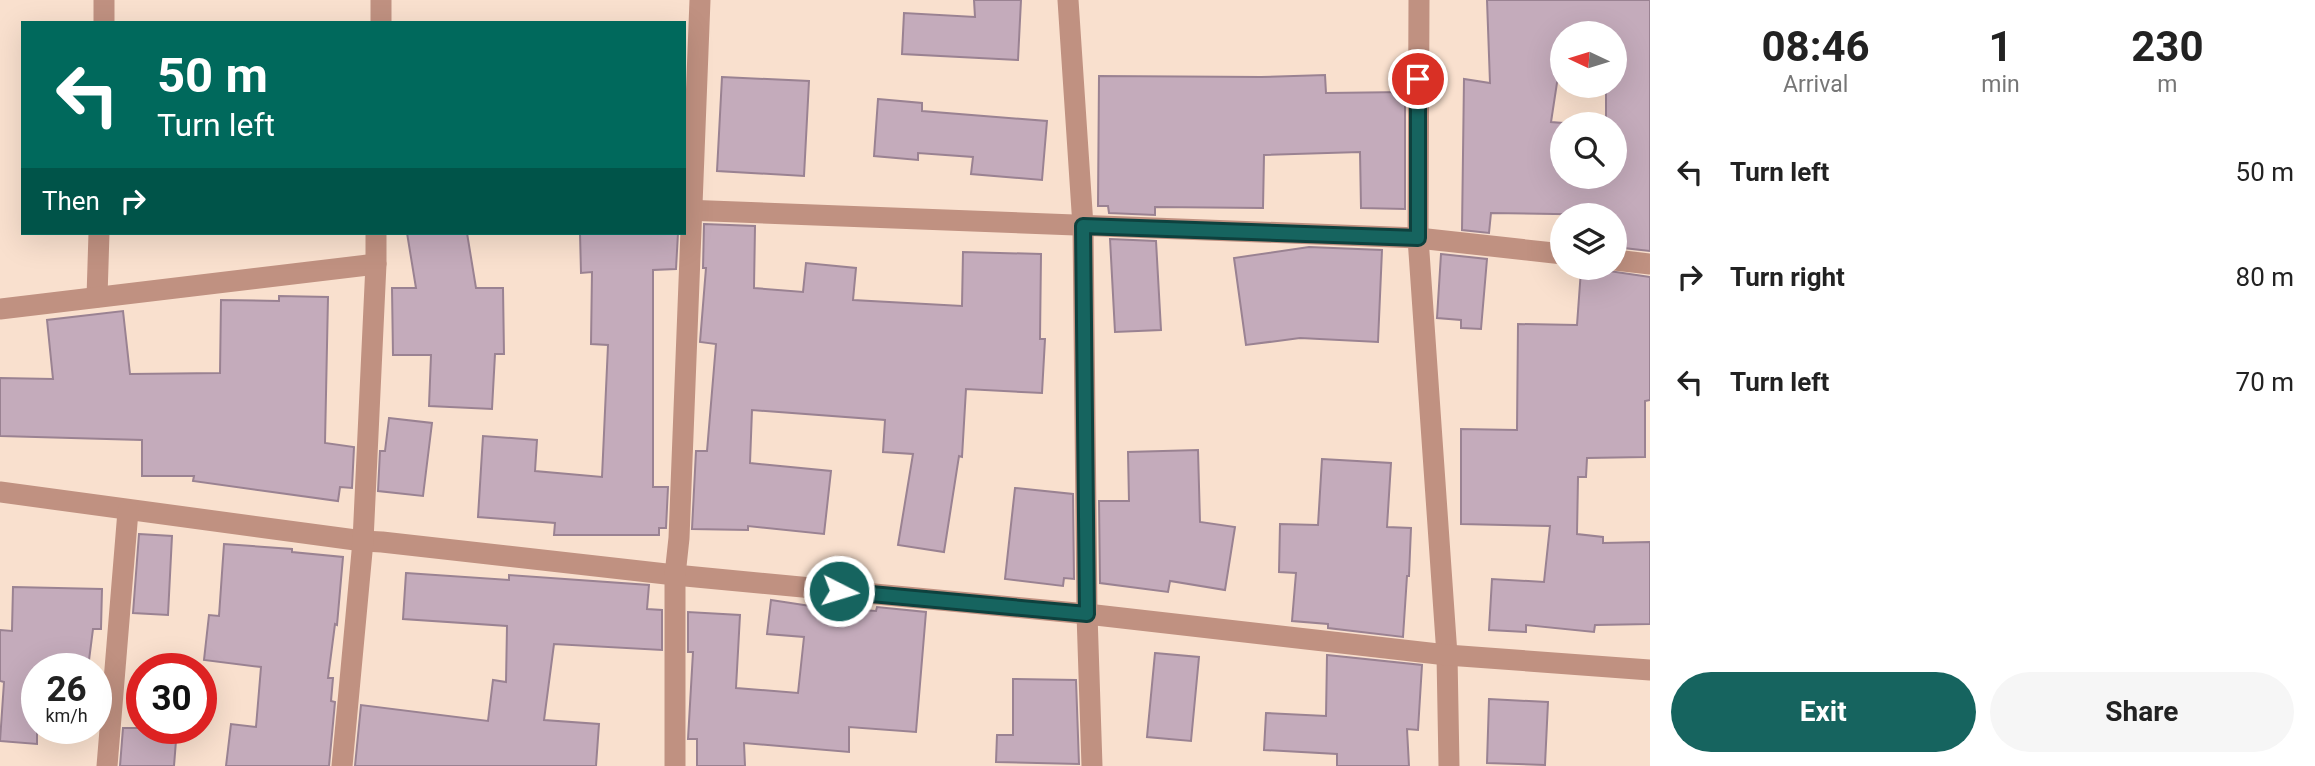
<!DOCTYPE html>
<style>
:root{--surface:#fff;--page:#f6f6f6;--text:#222;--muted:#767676;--accent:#16645f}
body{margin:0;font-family:Roboto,sans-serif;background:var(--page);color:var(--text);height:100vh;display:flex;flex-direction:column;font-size:26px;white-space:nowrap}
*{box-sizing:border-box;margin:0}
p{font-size:23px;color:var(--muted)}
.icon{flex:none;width:38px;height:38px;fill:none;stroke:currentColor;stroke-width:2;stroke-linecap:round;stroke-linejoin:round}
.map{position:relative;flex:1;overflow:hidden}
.drawer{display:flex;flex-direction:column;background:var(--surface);width:665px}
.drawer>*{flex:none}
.guide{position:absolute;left:21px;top:21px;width:665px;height:214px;border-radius:0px;box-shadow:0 7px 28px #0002;background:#00695c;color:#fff;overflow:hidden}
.needle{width:46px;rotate:274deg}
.fabs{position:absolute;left:1550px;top:21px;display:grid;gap:14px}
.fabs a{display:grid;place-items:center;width:77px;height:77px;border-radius:50%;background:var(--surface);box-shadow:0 7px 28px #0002;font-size:35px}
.speed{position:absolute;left:21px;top:653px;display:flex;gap:14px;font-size:35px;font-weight:700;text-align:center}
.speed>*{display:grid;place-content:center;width:91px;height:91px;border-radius:50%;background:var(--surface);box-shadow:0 7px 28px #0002;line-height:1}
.speed small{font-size:18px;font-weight:400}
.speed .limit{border:10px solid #d22;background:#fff;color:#111}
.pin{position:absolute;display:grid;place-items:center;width:60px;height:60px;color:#fff;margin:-30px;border:4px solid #fff;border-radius:50%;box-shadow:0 2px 7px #0007}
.me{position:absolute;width:77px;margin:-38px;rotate:95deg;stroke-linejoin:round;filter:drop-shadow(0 0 5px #0008)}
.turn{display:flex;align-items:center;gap:24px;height:147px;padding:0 21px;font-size:32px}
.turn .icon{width:91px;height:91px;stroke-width:2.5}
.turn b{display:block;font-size:49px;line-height:60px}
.then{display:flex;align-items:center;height:66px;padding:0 21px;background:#0003;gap:14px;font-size:26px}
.eta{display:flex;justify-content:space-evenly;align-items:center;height:119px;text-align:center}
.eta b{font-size:42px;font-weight:700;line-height:49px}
.primary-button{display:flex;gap:14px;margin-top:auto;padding:14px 21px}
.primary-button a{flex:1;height:80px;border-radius:42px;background:var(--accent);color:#fff;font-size:28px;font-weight:700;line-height:80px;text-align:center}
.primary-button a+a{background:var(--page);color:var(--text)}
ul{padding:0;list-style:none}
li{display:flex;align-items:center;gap:21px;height:105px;padding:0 21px}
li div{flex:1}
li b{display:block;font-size:26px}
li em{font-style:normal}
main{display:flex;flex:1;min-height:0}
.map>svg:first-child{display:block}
.building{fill:#c4abbb;stroke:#9a8292;stroke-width:2;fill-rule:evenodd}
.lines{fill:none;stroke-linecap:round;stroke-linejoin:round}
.minor{stroke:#c09181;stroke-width:21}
.route-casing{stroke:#0e413e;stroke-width:18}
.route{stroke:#16645f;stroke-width:12}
</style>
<main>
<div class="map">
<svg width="1650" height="766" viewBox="0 0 1650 766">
<rect width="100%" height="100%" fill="#f9e0ce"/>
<g class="building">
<path d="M 974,0 L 1021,0 L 1018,60 L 902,54 L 904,13 L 975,17 Z"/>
<path d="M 1487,0 L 1650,0 L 1650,251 L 1615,247 L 1615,215 L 1491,213 L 1489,233 L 1462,230 L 1464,79 L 1490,83 ZM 1563,33 L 1615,33 L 1615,86 L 1606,86 L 1606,124 L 1615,124 L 1615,177 L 1563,177 L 1563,123 L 1551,122 L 1560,63 L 1563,62 Z"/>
<path d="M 1325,75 L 1326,93 L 1405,92 L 1405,209 L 1361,208 L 1360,152 L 1264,155 L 1263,208 L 1155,207 L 1155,215 L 1109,213 L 1108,206 L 1098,206 L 1099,76 L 1261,77 Z"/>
<path d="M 722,77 L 809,81 L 804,176 L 717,171 Z"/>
<path d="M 878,99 L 922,103 L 922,111 L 1047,121 L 1042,180 L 971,174 L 973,157 L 918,153 L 918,160 L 874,156 Z"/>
<path d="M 704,224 L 755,226 L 754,288 L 803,292 L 806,263 L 856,268 L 853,300 L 962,306 L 963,252 L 1041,254 L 1040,339 L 1045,339 L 1042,393 L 966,389 L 962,457 L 959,456 L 944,552 L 898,545 L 913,454 L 883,452 L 885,420 L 752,410 L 750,463 L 831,471 L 824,534 L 748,526 L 748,530 L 692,529 L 696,451 L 707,451 L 716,344 L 700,342 L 706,268 L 703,268 Z"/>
<path d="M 407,233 L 467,233 L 476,288 L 503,288 L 504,354 L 495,354 L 492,409 L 429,406 L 431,355 L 393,355 L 392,288 L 416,288 Z"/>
<path d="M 580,233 L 678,233 L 676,269 L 653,270 L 653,487 L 668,487 L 666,528 L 659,528 L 659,535 L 554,535 L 555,523 L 478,517 L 483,436 L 537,440 L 535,471 L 602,477 L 608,345 L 591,344 L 592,272 L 581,273 Z"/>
<path d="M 1110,239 L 1156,241 L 1161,330 L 1115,332 Z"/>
<path d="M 1309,247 L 1382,250 L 1378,342 L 1300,338 L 1246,345 L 1234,258 Z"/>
<path d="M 1441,254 L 1487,259 L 1481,329 L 1461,328 L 1461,320 L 1437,318 Z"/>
<path d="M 1581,270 L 1609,271 L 1650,277 L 1650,400 L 1645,401 L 1645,457 L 1587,458 L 1586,477 L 1578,477 L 1577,534 L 1603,537 L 1603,543 L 1650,542 L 1650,624 L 1595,625 L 1594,632 L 1526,625 L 1526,632 L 1489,630 L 1492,579 L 1544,582 L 1550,526 L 1461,524 L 1461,429 L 1517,430 L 1518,324 L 1577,325 Z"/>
<path d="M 279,296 L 328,297 L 325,443 L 354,447 L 352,488 L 340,487 L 338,501 L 193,481 L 194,476 L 142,476 L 142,440 L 0,436 L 0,378 L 53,379 L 47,320 L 123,311 L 130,374 L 220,373 L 221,300 L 279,301 Z"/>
<path d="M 389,418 L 432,423 L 423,496 L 378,491 L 380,451 L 385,451 Z"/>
<path d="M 1198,450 L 1200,522 L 1235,527 L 1225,590 L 1170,581 L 1168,592 L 1100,583 L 1099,501 L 1129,501 L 1128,452 Z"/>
<path d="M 1322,459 L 1391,463 L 1387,527 L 1411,528 L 1409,576 L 1407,576 L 1403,637 L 1328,628 L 1328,624 L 1292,621 L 1296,573 L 1279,572 L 1280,524 L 1318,525 Z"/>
<path d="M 1015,488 L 1073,494 L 1074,579 L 1064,578 L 1063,586 L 1005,579 Z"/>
<path d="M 139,534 L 172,536 L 168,615 L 133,613 Z"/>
<path d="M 224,544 L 292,549 L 292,552 L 343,557 L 337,625 L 335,624 L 328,678 L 333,678 L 331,701 L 335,702 L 329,766 L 226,766 L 231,724 L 256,727 L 261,667 L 204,660 L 209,615 L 219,616 Z"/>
<path d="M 406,573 L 509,580 L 509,575 L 649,585 L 647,609 L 662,610 L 662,650 L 554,644 L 544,720 L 599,724 L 596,766 L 355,766 L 361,705 L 488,721 L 493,680 L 506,682 L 507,626 L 403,619 Z"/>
<path d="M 13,587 L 102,589 L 101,629 L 93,629 L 88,668 L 37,668 L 37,744 L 0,741 L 4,682 L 0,681 L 0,630 L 12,631 Z"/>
<path d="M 771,600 L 817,607 L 876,611 L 877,607 L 926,612 L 916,732 L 849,727 L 849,752 L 744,743 L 745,766 L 697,766 L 697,739 L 688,739 L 693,652 L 688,652 L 688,612 L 740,615 L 736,688 L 798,693 L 804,637 L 767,634 Z"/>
<path d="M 1155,653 L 1199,657 L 1191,741 L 1147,737 Z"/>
<path d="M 1327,655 L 1422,665 L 1418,730 L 1407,729 L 1409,766 L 1337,766 L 1337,754 L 1264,750 L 1266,713 L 1326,716 Z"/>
<path d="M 1013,679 L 1076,680 L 1079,764 L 996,762 L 997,735 L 1013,735 Z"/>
<path d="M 1489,699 L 1548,702 L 1545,765 L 1487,763 Z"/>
<path d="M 123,728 L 177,728 L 174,766 L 120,766 Z"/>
</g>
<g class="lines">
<g class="minor">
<path d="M 1068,0 L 1083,226 L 1087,614 L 1092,766"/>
<path d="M 1419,0 L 1418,238 L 1447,655 L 1449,766"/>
<path d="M 104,23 L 104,0"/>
<path d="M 381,23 L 381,0"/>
<path d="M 684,210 L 1418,238 L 1563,254"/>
<path d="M 1615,260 L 1650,264"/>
<path d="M 97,297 L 99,233"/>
<path d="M 0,309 L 376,264"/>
<path d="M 0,492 L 363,541 L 382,542 L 675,575 L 1087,614 L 1447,655 L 1650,670"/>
<path d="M 107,766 L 128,511"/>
<path d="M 342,766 L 363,541 L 376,264 L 376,233"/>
<path d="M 675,766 L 675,575 L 679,538 L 700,0"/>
</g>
</g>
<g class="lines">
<defs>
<path id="route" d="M 839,591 L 1087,614 L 1083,226 L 1418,238 L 1418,79"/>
</defs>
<use href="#route" class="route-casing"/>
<use href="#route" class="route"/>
</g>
</svg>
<div class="fabs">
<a><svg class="needle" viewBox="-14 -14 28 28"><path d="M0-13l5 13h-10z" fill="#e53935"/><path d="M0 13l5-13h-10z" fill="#767676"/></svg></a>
<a><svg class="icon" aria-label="search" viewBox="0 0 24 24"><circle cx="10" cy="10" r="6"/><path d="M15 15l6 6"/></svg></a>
<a><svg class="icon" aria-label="layers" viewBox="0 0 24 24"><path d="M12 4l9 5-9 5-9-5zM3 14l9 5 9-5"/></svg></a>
</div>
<div class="speed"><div>26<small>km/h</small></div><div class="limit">30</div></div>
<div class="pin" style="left:1418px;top:79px;background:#d93025"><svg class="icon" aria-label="arrive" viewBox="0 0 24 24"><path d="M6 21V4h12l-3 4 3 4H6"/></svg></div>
<svg class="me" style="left:839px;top:591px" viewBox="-20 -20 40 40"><circle r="17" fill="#16645f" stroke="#fff" stroke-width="3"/><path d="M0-11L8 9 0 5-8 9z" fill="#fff"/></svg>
<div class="guide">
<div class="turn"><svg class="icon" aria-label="left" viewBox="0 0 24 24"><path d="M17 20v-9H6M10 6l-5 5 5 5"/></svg><div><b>50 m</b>Turn left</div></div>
<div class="then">Then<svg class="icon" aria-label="right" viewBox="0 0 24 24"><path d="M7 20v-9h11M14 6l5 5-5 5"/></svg></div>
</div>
</div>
<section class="drawer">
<div class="eta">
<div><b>08:46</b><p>Arrival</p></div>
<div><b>1</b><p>min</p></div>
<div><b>230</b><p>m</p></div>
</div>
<ul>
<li><svg class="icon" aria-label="left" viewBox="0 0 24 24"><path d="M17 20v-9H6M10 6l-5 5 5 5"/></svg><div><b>Turn left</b></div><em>50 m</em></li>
<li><svg class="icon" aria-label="right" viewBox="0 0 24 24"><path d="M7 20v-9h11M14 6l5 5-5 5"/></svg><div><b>Turn right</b></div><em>80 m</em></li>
<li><svg class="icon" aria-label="left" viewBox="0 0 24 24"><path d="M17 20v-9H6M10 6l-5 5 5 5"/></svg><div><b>Turn left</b></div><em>70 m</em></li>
</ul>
<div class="primary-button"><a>Exit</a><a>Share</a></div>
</section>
</main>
